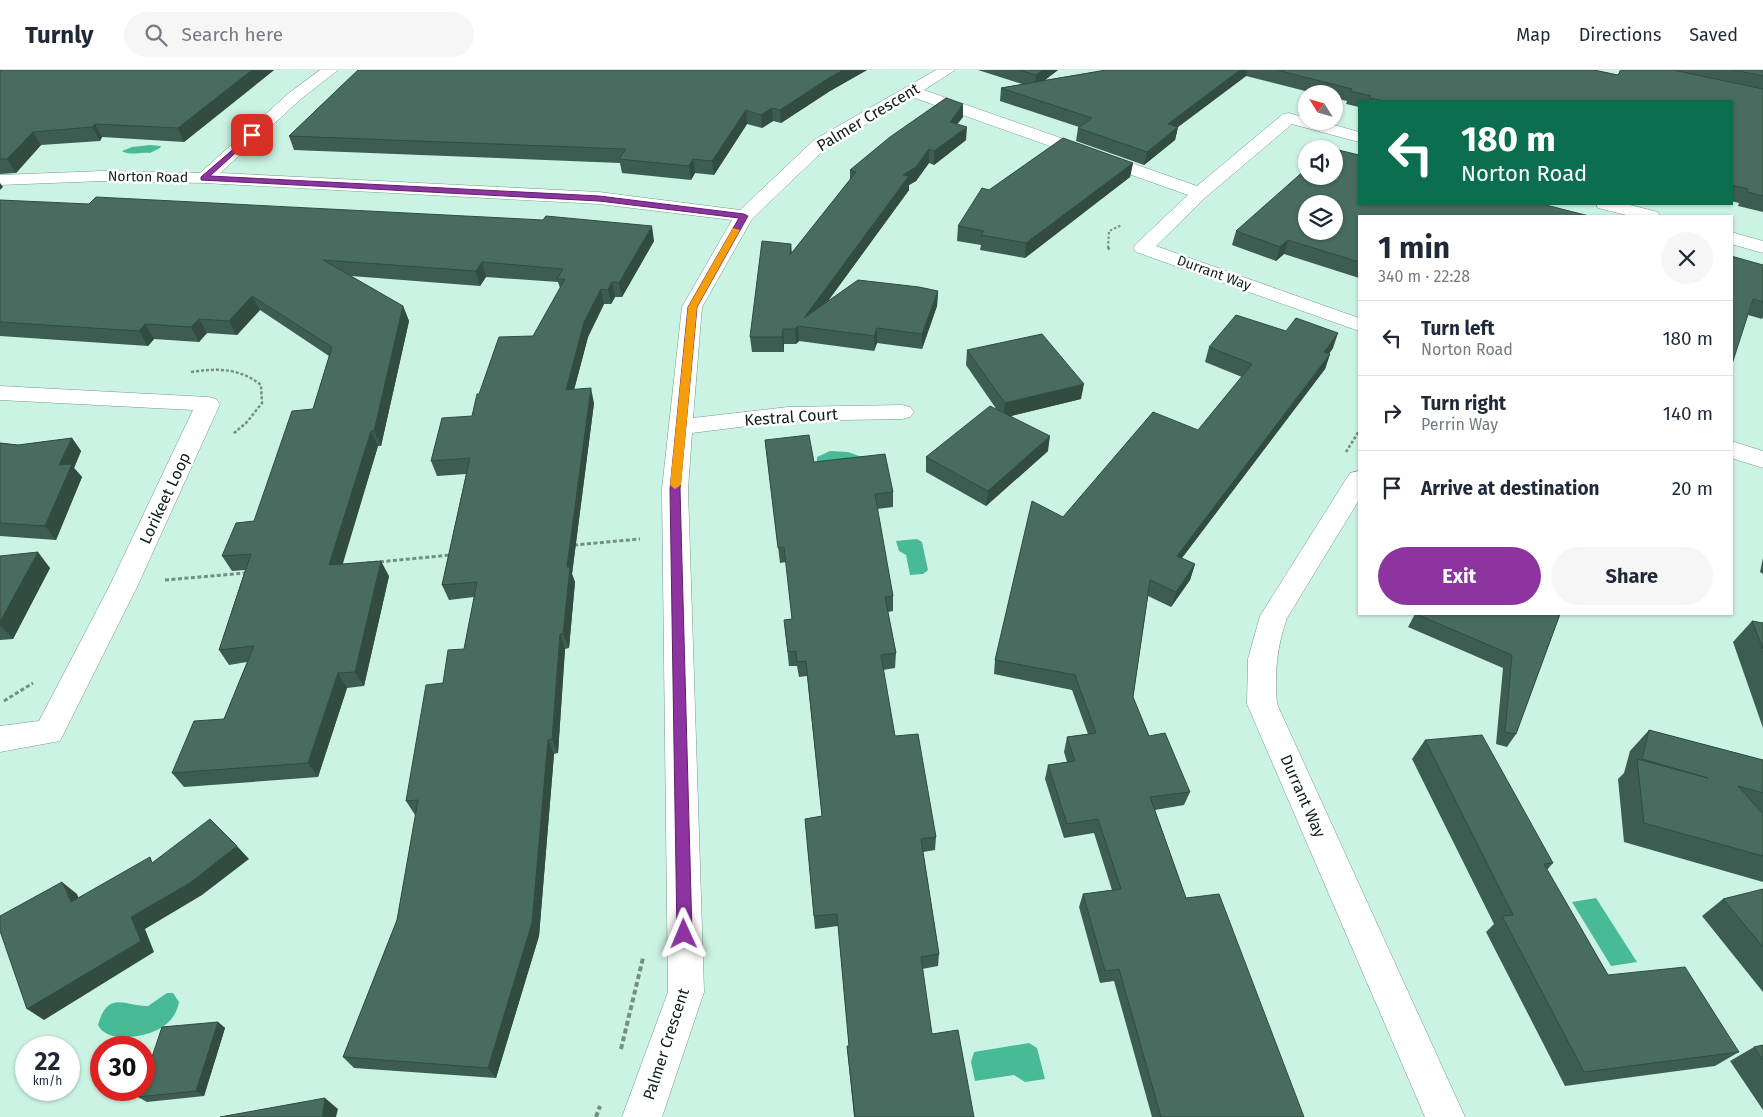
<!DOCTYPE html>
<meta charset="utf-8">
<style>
:root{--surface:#fff;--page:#f6f6f7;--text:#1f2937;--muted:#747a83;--line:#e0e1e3;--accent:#8d34a1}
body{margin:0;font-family:"Fira Sans",sans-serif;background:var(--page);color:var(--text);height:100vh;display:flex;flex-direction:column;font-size:19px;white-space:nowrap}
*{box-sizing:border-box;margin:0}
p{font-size:16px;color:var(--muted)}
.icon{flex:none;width:28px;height:28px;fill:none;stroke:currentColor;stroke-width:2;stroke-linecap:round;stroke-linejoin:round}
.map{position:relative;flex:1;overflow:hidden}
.drawer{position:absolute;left:1358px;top:145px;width:375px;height:400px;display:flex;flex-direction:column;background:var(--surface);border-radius:0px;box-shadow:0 1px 4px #0004}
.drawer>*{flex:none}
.banner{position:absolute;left:1358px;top:30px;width:375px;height:105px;border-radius:0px;box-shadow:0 1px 4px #0004;background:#0b6e4f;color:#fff;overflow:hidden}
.needle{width:32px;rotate:307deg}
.tools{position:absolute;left:1298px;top:15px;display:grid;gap:10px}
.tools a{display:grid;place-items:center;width:45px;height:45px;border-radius:50%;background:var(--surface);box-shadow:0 1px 4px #0004;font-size:25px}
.speed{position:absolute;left:15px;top:966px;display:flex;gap:10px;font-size:25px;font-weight:700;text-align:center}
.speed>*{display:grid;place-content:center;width:65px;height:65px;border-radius:50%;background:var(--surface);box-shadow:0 1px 4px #0004;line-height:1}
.speed small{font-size:12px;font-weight:400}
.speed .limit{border:8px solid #d22;background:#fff;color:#111}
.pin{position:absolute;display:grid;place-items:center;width:42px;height:42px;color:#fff;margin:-21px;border-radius:10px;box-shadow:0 2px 8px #0006}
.me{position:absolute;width:55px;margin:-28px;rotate:359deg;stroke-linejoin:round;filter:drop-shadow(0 0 4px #0008)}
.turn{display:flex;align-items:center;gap:18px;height:105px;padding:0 20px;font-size:22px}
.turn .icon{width:65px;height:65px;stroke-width:2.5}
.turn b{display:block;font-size:35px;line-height:42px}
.round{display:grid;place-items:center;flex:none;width:52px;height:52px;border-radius:26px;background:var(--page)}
.summary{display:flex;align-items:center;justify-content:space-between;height:85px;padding:0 20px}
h1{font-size:30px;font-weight:700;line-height:38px}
.primary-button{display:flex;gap:10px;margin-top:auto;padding:10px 20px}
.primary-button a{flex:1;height:58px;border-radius:30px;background:var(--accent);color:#fff;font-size:20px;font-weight:700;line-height:58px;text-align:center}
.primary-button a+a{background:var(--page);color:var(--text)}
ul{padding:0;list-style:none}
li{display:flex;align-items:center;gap:15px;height:75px;padding:0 20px;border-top:1px solid var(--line)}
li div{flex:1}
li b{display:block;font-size:19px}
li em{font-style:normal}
header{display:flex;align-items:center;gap:30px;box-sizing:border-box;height:70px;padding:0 25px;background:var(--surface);border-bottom:1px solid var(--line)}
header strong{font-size:24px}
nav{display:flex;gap:28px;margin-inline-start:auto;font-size:18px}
.search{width:350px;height:45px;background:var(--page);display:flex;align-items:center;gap:12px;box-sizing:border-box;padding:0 18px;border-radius:28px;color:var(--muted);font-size:19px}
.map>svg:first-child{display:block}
.water{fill:#49ba98}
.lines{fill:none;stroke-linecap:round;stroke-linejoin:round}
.street-casing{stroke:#759a8c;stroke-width:1}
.path-far3{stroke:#738f84;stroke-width:2;stroke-dasharray:2.5 2;stroke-linecap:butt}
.path-far2{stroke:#738f84;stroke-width:2.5;stroke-dasharray:3 2;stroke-linecap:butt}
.path-far1{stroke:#738f84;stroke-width:3;stroke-dasharray:4 2.5;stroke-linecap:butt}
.path{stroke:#738f84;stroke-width:4;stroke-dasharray:5 3;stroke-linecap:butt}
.street{fill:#fff;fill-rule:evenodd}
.wall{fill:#3e5d52}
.shaded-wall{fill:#324c42}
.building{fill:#486c5f;stroke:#324c42;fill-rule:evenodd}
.route{fill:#8d34a1;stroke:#5c2269}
.slow{fill:#f59e0b}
.labels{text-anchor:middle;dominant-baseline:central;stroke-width:5;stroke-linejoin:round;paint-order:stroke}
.far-street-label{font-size:14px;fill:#101f1a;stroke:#fff}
.street-label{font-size:16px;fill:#101f1a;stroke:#fff}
</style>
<header>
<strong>Turnly</strong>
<div class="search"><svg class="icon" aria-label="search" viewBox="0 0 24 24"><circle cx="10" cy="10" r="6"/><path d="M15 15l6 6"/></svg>Search here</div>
<nav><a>Map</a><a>Directions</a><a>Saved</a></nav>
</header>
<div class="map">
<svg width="1763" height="1047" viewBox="0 0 1763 1047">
<rect width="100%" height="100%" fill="#cbf3e3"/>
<g class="water">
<path d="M 150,75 L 161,76 L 160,78 L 150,83 C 142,82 129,86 122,81 L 132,77 Z"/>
<path d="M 830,381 L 848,382 L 862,387 L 817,393 L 817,387 Z"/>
<path d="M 917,469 L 922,472 L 928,500 L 923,504 L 910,505 L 906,485 L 899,481 L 896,471 Z"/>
<path d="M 1596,828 L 1637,892 L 1611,896 L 1572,832 Z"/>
<path d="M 167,923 L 173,923 L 179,932 C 177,944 170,953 159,959 C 145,967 107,974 98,955 C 108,919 126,937 148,936 Z"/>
<path d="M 1029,973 L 1037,978 L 1045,1009 L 1025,1012 L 1014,1005 L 975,1011 L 971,992 L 974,982 Z"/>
</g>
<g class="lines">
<defs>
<g id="street">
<path d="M 320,0 L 338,0 L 301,29 L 220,103 L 599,122 L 740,140 L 814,70 L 936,0 L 955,0 L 924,20 L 1197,116 L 1283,44 L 1289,43 L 1306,48 L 1306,51 L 1320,51 L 1359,62 L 1359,72 L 1292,54 L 1206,127 L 1156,176 L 1359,248 L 1359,261 L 1136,182 L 1133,178 L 1136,174 L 1188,125 L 912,27 L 826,78 L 752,149 L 702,237 L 693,348 L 788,337 L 902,335 L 910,337 L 914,342 L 910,347 L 902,349 L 788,351 L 692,363 L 688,419 L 704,922 L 662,1047 L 622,1047 L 668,922 L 662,419 L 682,237 L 732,150 L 599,134 L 204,113 L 102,111 L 0,115 L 0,105 L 102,101 L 200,103 L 289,23 Z"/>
<path d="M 1596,134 L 1626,134 L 1658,142 L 1660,146 L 1630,146 L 1598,138 Z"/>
<path d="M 1731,162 L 1763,171 L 1763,183 L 1731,174 Z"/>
<path d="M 0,316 L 208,327 L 216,329 L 220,334 L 138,515 L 60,671 L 0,682 L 0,656 L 39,651 L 110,515 L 193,340 L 0,330 Z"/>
<path d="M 1731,371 L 1763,381 L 1763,398 L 1731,388 Z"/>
<path d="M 1359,401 L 1359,430 L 1287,548 C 1277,576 1274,604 1277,634 L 1465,1047 L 1425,1047 L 1247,634 L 1248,589 L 1260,546 L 1350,403 Z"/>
</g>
</defs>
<use href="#street" class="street-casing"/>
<path class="path-far3" d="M 1108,178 L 1109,161 L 1122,155"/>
<g class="path-far2">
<path d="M 1108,177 L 1110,181"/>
<path d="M 191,302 C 217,298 240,298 261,315 L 262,333 L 247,352 L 233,364"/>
<path d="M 1346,382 L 1359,361"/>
</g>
<g class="path-far1">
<path d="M 574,475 L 640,469"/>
<path d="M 367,493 L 451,485"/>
<path d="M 165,510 L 246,503"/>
<path d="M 4,631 L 33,613"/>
</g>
<g class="path">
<path d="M 621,979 L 643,888"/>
<path d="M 596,1047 L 600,1036"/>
</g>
<use href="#street" class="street"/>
</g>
<g class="wall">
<path d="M 0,0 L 274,0 L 184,72 L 102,67 L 100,71 L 41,75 L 16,103 L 0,104 Z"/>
<path d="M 358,0 L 867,0 L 830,21 L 781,53 L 773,51 L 762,58 L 747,54 L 714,105 L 695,103 L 691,110 L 622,103 L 620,93 L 294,80 L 289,66 Z"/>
<path d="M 978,0 L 1058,0 L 1045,10 L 1106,0 L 1594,0 L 1618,5 L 1620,0 L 1763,0 L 1763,142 L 1738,136 L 1739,133 L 1731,131 L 1731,31 L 1359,31 L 1359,37 L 1346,34 L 1347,31 L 1334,28 L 1334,24 L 1317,24 L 1246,6 L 1178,57 L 1175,70 L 1144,95 L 1076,71 L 1078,58 L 1079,57 L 1000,31 L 1001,18 L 1022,14 Z"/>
<path d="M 963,47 L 957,54 L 966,70 L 934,95 L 929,93 L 916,111 L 909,115 L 909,120 L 828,231 L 938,221 L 937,236 L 922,279 L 877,273 L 874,281 L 799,271 L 796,274 L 784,274 L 784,282 L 752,282 L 750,267 L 791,174 L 792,183 L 850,110 L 850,100 Z"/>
<path d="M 1133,93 L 1130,107 L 1025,188 L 980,180 L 981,175 L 957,171 L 958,156 L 989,120 Z"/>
<path d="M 0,130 L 654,171 L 622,227 L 615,227 L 611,234 L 604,234 L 588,267 L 574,320 L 594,333 L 572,504 L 575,512 L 569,578 L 565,579 L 558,683 L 554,684 L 539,866 L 496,1008 L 354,998 L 343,987 L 397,850 L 416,745 L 415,745 L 406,731 L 443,613 L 464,579 L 474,527 L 449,530 L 442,515 L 466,404 L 437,406 L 431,391 L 472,346 L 479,324 L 533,266 L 560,218 L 558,212 L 486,207 L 480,216 L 351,206 L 403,236 L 409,251 L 381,376 L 378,376 L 342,494 L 389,506 L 364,616 L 347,618 L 318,707 L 184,717 L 172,703 L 224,649 L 247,592 L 229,595 L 219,580 L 245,500 L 232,501 L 222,486 L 254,451 L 313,339 L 329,286 L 260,240 L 237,265 L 207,263 L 199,272 L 154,269 L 148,276 L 0,266 Z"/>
<path d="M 1359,146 L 1359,208 L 1284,184 L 1276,191 L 1232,175 L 1236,161 Z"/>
<path d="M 1763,195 L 1763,247 L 1762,249 L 1748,245 Z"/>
<path d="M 1209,277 L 1333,278 L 1329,284 L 1330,284 L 1325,299 L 1182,488 L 1195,494 L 1190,510 L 1171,537 L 1148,526 L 1133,627 L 1149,666 L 1190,722 L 1184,735 L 1155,740 L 1186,828 L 1304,1047 L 1152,1047 L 1114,911 L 1100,913 L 1079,837 L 1083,824 L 1112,820 L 1094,763 L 1064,768 L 1045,709 L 1048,695 L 1067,692 L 1064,682 L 1067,667 L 1088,664 L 1072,620 L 994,604 L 995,590 L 1063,447 L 1198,360 L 1242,307 L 1205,292 Z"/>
<path d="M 967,280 L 1081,329 L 1011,346 L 1048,381 L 986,436 L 926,402 L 926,387 L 997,340 L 966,295 Z"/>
<path d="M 72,368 L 81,381 L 74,398 L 82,407 L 56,470 L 0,466 L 0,373 L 18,375 Z"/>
<path d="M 765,370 L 814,392 L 893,422 L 893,437 L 877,439 L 893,526 L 893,541 L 888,542 L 896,583 L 895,598 L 883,600 L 895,666 L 936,767 L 935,780 L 923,782 L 939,884 L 938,896 L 922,899 L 932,964 L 974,1047 L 854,1047 L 848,987 L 847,976 L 849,976 L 838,856 L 815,859 L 805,749 L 822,746 L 807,606 L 799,607 L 797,596 L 789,596 L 784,550 L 792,549 L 786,492 L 780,493 Z"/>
<path d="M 0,486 L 50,498 L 13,569 L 0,570 Z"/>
<path d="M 1763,488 L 1763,504 L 1760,502 Z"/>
<path d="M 1415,544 L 1560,544 L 1516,664 L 1507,677 L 1496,674 L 1503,598 L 1408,557 Z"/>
<path d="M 1752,551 L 1763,553 L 1763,658 L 1733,572 Z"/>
<path d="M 1649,660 L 1763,690 L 1763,812 L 1624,772 L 1618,709 L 1624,703 L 1630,681 Z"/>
<path d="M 1425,670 L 1553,793 L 1547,800 L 1608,905 L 1739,982 L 1715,996 L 1565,1016 L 1486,862 L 1494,854 L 1412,689 Z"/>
<path d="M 1763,819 L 1763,922 L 1702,846 L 1723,829 Z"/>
<path d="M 218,952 L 225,958 L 204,1026 L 147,1032 L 138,1027 Z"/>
<path d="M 1763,975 L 1763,1040 L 1730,991 L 1754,977 Z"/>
</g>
<g class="shaded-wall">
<path d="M 252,0 L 274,0 L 184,72 L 178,58 Z"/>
<path d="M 843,0 L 867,0 L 830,21 L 781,53 L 780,40 L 829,8 Z"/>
<path d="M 1043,0 L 1058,0 L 1034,18 L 1036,5 Z"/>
<path d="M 1240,0 L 1247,0 L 1246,6 L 1178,57 L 1175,70 L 1144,95 L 1147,82 L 1168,54 Z"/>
<path d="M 963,34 L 963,47 L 949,65 L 950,52 Z"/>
<path d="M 772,38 L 773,51 L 762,58 L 761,45 Z"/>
<path d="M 746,40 L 747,54 L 714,105 L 712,91 Z"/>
<path d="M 95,54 L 102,67 L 100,71 L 92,57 Z"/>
<path d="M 967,57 L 966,70 L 934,95 L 934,81 Z"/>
<path d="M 33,62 L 41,75 L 16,103 L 7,89 Z"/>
<path d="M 929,79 L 929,93 L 916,111 L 909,115 L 909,120 L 809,257 L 804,248 L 903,105 Z"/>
<path d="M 693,89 L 695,103 L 691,110 L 689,96 Z"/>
<path d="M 1133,93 L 1130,107 L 1025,188 L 1026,173 Z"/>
<path d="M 0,113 L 3,117 L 0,120 Z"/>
<path d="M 652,156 L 654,171 L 622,227 L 619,213 Z"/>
<path d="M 1288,170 L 1284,184 L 1276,191 L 1280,177 Z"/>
<path d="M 482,192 L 486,207 L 480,216 L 476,201 Z"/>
<path d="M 612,212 L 615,227 L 611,234 L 608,220 Z"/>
<path d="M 601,219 L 604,234 L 588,267 L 570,335 L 566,320 L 584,252 Z"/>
<path d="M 938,221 L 937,236 L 922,279 L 922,264 Z"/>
<path d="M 252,226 L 260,240 L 237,265 L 229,251 Z"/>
<path d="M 403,236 L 409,251 L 381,376 L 374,361 Z"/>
<path d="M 199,249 L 207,263 L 199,272 L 191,257 Z"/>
<path d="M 145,254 L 154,269 L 148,276 L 139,261 Z"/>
<path d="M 798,256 L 799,271 L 796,274 L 795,259 Z"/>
<path d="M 877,258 L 877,273 L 874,281 L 874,266 Z"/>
<path d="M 783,259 L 784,274 L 784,282 L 782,267 Z"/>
<path d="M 1338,263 L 1333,278 L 1318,297 L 1324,282 Z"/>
<path d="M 1330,284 L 1325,299 L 1172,501 L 1177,486 Z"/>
<path d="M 1084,314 L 1081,329 L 1003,348 L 1005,333 Z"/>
<path d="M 591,318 L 594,333 L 572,504 L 575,512 L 569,578 L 563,564 L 567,497 Z"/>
<path d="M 371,361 L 378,376 L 338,510 L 329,495 Z"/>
<path d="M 1050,366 L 1048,381 L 986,436 L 988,421 Z"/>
<path d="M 72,368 L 81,381 L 74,398 L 82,407 L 56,470 L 45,456 L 59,395 Z"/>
<path d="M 38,482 L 50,498 L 13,569 L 0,555 L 0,552 Z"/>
<path d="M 381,491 L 389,506 L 364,616 L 355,602 Z"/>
<path d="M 1195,494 L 1190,510 L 1171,537 L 1176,522 Z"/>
<path d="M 560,564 L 565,579 L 558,683 L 552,669 Z"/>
<path d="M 338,603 L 347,618 L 318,707 L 308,693 Z"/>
<path d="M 548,670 L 554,684 L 539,866 L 496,1008 L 488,998 Z"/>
<path d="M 237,776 L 249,789 L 202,825 L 145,859 L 154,882 L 44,950 L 27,939 L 131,847 Z"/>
<path d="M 62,812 L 77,824 L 85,844 L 71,832 Z"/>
<path d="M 218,952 L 225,958 L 204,1026 L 196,1021 Z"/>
<path d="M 325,1028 L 338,1039 L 336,1047 L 322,1047 Z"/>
</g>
<g class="building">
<path d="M 0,0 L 252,0 L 178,58 L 95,54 L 92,57 L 33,62 L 7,89 L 0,89 Z"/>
<path d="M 358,0 L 843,0 L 829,8 L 780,40 L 772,38 L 761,45 L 746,40 L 712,91 L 693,89 L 689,96 L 619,89 L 626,79 L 289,66 Z"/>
<path d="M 1019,0 L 1043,0 L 1036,5 Z"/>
<path d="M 1106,0 L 1240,0 L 1168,54 L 1178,57 L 1147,82 L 1078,58 L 1092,48 L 1001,18 Z"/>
<path d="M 1277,0 L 1594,0 L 1618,5 L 1621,0 L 1673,0 L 1763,19 L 1763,126 L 1747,122 L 1748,119 L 1731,115 L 1731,31 L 1385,31 L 1369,28 L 1371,26 L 1350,21 L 1352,19 Z"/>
<path d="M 1734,0 L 1763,0 L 1763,6 Z"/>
<path d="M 946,28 L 963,34 L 950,52 L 967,57 L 934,81 L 929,79 L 916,97 L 903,105 L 909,106 L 804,248 L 858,210 L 919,217 L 938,221 L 922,264 L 877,258 L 874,266 L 798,256 L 795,259 L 783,259 L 782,267 L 750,267 L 762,171 L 791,174 L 790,185 L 856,102 L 850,100 L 890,67 Z"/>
<path d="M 1063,68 L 1133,93 L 1026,173 L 981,165 L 984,161 L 958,156 L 982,118 L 989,120 Z"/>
<path d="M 1326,77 L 1359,85 L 1359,134 L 1542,134 L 1589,146 L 1359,146 L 1359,192 L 1288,170 L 1280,177 L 1236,161 L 1306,99 L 1306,106 L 1334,106 L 1334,79 L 1324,79 ZM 1306,134 L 1334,134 L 1334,161 L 1306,161 Z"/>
<path d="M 96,127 L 543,150 L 546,146 L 652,156 L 619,213 L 612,212 L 608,220 L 601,219 L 584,252 L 566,320 L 591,318 L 567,497 L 570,497 L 563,564 L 560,564 L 552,669 L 548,670 L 532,853 L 488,998 L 343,987 L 397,850 L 418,730 L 406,731 L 426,615 L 443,613 L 448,580 L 464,579 L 477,512 L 442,515 L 470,388 L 431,391 L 442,348 L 472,346 L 477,324 L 479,324 L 499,267 L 533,266 L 565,209 L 557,209 L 563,199 L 482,192 L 476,201 L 323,190 L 403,236 L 374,361 L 371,361 L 329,495 L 381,491 L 355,602 L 338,603 L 308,693 L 172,703 L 194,651 L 224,649 L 254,576 L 219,580 L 251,484 L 222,486 L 236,453 L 254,451 L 292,341 L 313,339 L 332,277 L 252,226 L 229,251 L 199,249 L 191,257 L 145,254 L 139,261 L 0,252 L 0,130 L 89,134 Z"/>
<path d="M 1731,186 L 1763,195 L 1763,232 L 1753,229 L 1731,297 Z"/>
<path d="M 1236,245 L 1286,261 L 1296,248 L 1338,263 L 1324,282 L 1330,284 L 1177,486 L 1195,494 L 1176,522 L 1150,510 L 1133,627 L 1149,666 L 1165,663 L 1190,722 L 1150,727 L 1186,828 L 1219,824 L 1304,1047 L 1161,1047 L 1119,899 L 1105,901 L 1083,824 L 1121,819 L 1098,749 L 1067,754 L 1048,695 L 1075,691 L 1067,667 L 1096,663 L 1075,605 L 995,590 L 1032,431 L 1063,447 L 1153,342 L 1198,360 L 1252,294 L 1209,277 Z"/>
<path d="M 1042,264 L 1084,314 L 1005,333 L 967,280 Z"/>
<path d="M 990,336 L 1050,366 L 988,421 L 926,387 Z"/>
<path d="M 809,365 L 814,392 L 885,384 L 893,422 L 875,424 L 893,526 L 885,527 L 896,583 L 881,585 L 895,666 L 918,664 L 936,767 L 921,769 L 939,884 L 921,887 L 932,964 L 958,960 L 974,1047 L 855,1047 L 847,976 L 849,976 L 837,844 L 814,846 L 805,749 L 822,746 L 806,591 L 797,592 L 796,581 L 788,582 L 784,550 L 792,549 L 784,477 L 778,478 L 765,370 Z"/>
<path d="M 72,368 L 59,395 L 72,394 L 45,456 L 0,453 L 0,373 L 18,375 Z"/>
<path d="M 38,482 L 0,552 L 0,486 Z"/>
<path d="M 1416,544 L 1560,544 L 1516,664 L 1505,662 L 1512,585 Z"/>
<path d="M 1752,551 L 1763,553 L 1763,579 Z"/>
<path d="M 1649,660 L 1763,690 L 1763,723 L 1738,716 L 1763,744 L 1763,786 L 1644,753 L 1637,689 L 1708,708 L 1642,689 Z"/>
<path d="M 1482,665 L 1553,793 L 1544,794 L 1608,905 L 1685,897 L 1739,982 L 1584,1002 L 1502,846 L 1513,845 L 1425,670 Z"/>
<path d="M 210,749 L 237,776 L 190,813 L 131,847 L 141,871 L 27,939 L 0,861 L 0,846 L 62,812 L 71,832 L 150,787 L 152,793 Z"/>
<path d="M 1763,819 L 1763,877 L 1723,829 Z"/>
<path d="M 218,952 L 196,1021 L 138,1027 L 141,1020 L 144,1020 L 144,1011 L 162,957 Z"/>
<path d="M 1763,975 L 1763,990 L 1754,977 Z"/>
<path d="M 325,1028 L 322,1047 L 220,1047 Z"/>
</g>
<path class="route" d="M 252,63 L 254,66 L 210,106 L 599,126 L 744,144 L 748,146 L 697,237 L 680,419 L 692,864 L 690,868 L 684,870 L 679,868 L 677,864 L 670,419 L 688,237 L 739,148 L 599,131 L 201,110 L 201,107 Z"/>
<path class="slow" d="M 733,158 L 740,160 L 697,237 L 681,415 L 675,419 L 670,415 L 688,237 Z"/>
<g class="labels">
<g class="far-street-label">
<text transform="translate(148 107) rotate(1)">Norton Road</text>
<text transform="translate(1214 203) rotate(20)">Durrant Way</text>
</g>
<g class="street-label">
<text transform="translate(868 47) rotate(-31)">Palmer Crescent</text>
<text transform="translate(791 347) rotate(-4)">Kestral Court</text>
<text transform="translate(165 428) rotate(-65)">Lorikeet Loop</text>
<text transform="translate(1303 726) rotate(66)">Durrant Way</text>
<text transform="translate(666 974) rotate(-72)">Palmer Crescent</text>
</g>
</g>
</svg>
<div class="tools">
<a><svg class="needle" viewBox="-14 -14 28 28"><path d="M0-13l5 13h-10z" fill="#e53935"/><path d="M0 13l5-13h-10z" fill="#747a83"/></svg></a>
<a><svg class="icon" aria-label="sound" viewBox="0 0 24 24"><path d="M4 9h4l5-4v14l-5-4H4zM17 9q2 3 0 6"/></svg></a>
<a><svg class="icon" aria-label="layers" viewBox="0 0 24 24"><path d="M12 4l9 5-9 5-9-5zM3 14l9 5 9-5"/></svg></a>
</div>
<div class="speed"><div>22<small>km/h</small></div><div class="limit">30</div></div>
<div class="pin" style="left:252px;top:65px;background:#d93025"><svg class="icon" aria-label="arrive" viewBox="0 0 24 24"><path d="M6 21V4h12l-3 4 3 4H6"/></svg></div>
<svg class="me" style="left:684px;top:864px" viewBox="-20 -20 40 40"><path d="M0-17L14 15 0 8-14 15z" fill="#8d34a1" stroke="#fff" stroke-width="4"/></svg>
<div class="banner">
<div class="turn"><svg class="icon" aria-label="left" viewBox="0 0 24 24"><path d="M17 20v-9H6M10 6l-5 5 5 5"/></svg><div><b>180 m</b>Norton Road</div></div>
</div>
<section class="drawer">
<div class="summary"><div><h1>1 min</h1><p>340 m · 22:28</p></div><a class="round"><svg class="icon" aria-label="close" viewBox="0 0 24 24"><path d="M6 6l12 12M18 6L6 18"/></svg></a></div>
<ul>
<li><svg class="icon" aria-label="left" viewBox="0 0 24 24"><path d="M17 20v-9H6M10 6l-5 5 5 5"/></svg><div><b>Turn left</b><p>Norton Road</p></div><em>180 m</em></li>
<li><svg class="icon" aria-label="right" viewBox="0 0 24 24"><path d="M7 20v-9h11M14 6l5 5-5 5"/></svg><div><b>Turn right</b><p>Perrin Way</p></div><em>140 m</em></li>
<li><svg class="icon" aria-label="arrive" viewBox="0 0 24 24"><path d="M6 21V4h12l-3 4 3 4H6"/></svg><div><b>Arrive at destination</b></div><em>20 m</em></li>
</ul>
<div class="primary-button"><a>Exit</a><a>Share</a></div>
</section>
</div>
